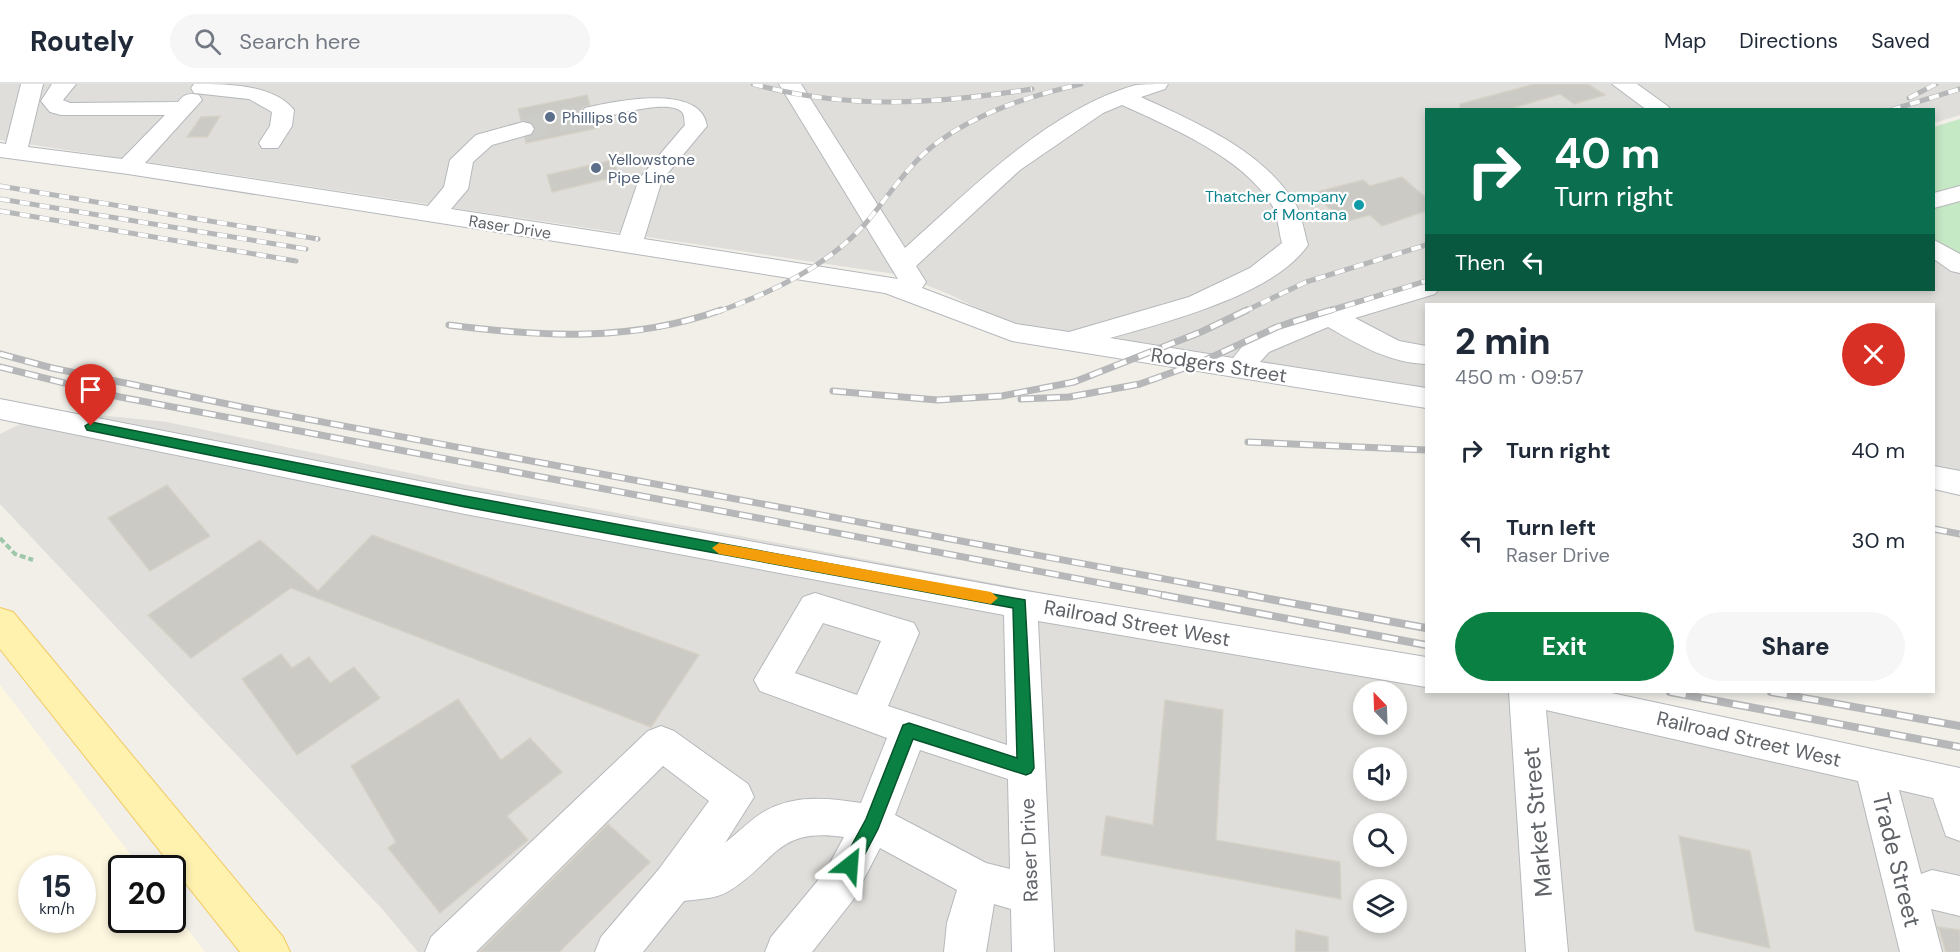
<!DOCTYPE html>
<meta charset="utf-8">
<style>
:root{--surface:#fff;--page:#f6f6f7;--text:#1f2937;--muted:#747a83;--line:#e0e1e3;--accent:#0b8043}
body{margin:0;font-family:"DM Sans",sans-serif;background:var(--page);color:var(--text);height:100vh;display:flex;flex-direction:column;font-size:22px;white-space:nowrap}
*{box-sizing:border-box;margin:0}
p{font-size:20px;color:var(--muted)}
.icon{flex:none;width:33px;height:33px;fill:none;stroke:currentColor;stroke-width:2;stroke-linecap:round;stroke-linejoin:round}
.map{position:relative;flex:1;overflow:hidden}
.details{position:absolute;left:1425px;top:219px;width:510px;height:390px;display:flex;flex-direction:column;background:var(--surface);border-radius:0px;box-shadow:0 3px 9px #0003}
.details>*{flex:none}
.top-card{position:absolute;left:1425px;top:24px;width:510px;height:183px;border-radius:0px;box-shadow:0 3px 9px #0003;background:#0b6e4f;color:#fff;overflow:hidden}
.needle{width:39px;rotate:337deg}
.buttons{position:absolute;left:1353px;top:597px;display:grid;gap:12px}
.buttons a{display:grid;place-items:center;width:54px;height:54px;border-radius:50%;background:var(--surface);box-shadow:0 3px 9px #0003;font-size:30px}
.speed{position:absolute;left:18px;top:771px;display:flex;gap:12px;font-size:30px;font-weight:700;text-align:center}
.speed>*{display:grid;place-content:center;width:78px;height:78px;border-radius:50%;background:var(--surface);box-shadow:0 3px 9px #0003;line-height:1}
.speed small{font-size:15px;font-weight:400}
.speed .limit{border:3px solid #111;border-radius:9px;background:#fff;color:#111}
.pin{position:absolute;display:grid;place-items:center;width:51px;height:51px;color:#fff;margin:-62px -26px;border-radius:50% 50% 50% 0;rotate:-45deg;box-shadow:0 0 6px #0007}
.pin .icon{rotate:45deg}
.me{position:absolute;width:66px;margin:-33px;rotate:28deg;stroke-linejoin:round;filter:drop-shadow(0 0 4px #0008)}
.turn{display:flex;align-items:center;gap:21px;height:126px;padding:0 30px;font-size:27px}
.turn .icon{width:78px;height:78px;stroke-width:2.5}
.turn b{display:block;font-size:42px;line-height:51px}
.then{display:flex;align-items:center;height:57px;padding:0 30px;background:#0003;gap:12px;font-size:22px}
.round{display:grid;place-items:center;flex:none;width:63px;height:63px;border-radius:32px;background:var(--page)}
.headline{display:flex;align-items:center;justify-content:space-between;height:102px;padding:0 30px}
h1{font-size:36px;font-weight:800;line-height:45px}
.action{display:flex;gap:12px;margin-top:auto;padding:12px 30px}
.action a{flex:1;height:69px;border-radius:36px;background:var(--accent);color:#fff;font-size:24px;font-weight:800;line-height:69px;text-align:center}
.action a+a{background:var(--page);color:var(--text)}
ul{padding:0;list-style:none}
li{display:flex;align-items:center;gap:18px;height:90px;padding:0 30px}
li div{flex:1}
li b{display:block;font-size:22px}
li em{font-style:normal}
header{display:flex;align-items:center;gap:36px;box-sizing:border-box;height:84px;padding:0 30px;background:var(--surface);border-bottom:2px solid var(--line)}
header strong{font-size:28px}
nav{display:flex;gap:33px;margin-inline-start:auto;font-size:21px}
.search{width:420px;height:54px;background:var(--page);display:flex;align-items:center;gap:15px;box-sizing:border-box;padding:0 21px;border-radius:33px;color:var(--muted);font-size:22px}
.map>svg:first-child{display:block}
.commercial{fill:#fef7e0;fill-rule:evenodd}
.industrial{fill:#e0deda;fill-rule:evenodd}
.green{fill:#c5e8c5}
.building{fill:#cccac5;stroke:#d6d1c6;stroke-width:1.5}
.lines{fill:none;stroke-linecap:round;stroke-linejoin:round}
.minor-tunnel{stroke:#ccccc8;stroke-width:24;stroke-dasharray:24 12;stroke-linecap:butt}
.minor-casing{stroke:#b5b8bc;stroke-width:2}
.major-casing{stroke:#f2c960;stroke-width:2}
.path{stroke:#9cc7a9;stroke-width:4;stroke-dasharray:6 3;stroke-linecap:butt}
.minor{fill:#fff;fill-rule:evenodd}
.major{fill:#fff2af;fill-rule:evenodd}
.rail-far2-casing{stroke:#b6b7b8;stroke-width:5}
.rail-far1-casing{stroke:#b6b7b8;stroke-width:7}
.rail-casing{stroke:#b6b7b8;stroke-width:8}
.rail-far2{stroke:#fff;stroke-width:4;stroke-dasharray:10;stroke-linecap:butt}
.rail-far1{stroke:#fff;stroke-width:4.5;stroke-dasharray:13;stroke-linecap:butt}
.rail{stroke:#fff;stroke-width:5;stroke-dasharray:16;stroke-linecap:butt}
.route{fill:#0b8043;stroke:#07532c;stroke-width:1.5}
.slow{fill:#f59e0b}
.service-dot{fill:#5c6f8a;stroke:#fff;stroke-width:2}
.culture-dot{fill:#0f9aa8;stroke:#fff;stroke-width:2}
.labels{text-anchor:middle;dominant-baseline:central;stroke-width:4.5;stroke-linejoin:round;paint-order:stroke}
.far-service-label{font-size:16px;fill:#4e5e75;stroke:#fff;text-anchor:start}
.far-culture-label{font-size:16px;fill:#0d838f;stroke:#fff;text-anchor:end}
.far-street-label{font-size:16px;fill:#5f6368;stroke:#fff}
.street-label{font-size:20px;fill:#5f6368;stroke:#fff}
.near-street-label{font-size:24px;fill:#5f6368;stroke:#fff}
</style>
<header>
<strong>Routely</strong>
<div class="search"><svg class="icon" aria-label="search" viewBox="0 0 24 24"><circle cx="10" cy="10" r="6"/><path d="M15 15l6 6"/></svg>Search here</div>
<nav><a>Map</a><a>Directions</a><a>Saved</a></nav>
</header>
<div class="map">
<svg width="1960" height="868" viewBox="0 0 1960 868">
<rect width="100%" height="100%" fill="#f1efe8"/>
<path class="commercial" d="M 0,601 L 141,784 L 122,784 L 122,836 L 172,836 L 173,826 L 205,868 L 0,868 ZM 32,784 L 82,784 L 82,836 L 32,836 Z"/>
<g class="industrial">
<path d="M 0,0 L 1960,0 L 1960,31 L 1934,39 L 1934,26 L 1426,26 L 1426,206 L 1934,206 L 1934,169 L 1960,186 L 1960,388 L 1934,384 L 1934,220 L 1426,220 L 1426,305 L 1005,238 L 951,211 L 901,191 L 0,56 Z"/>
<path d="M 49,326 L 167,338 L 462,400 L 1426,580 L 1426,608 L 1562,608 L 1960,687 L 1960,868 L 418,868 L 383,826 L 0,420 L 0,350 ZM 1364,608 L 1396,608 L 1396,640 L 1364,640 ZM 1364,674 L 1396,674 L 1396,706 L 1364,706 ZM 1364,740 L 1396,740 L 1396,772 L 1364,772 ZM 1364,806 L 1396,806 L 1396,838 L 1364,838 Z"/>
</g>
<path class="green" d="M 1960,35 L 1960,186 L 1934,169 L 1934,43 Z"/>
<g class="building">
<path d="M 1534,0 L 1588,0 L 1605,11 L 1574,20 L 1560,10 L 1506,26 L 1460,26 L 1460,20 Z"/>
<path d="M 587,11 L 590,21 L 583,23 L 580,30 L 584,36 L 596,38 L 598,44 L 526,59 L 525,54 L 533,51 L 536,44 L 532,38 L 521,36 L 518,25 Z"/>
<path d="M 220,32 L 207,53 L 187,53 L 201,33 Z"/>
<path d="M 613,76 L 619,92 L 552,108 L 547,91 Z"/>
<path d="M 1402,93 L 1426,114 L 1426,127 L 1382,142 L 1370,131 L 1344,138 L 1313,109 L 1363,96 L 1370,102 Z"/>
<path d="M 167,401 L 210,452 L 150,487 L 108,434 Z"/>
<path d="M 372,451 L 699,571 L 651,643 L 291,504 L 191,574 L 148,531 L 260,456 L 318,507 Z"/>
<path d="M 281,570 L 292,584 L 309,573 L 330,599 L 354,583 L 380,614 L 297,671 L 242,595 Z"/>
<path d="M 458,615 L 501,676 L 530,654 L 562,688 L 507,732 L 528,756 L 440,829 L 388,764 L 396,758 L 351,682 Z"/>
<path d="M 1165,616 L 1223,626 L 1216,756 L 1340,778 L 1341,815 L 1101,771 L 1106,732 L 1153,741 Z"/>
<path d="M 608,740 L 650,778 L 559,868 L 479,868 Z"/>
<path d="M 1679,752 L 1750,767 L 1770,864 L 1695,847 Z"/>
<path d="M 1938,843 L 1960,846 L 1960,868 L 1946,868 Z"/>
<path d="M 1296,846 L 1328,853 L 1328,868 L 1295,868 Z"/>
</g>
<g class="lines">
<path class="minor-tunnel" d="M 523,45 L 593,29"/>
<defs>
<g id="minor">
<path d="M 21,0 L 43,0 L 28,63 L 122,75 L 165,31 L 61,31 L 50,28 L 41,17 L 52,0 L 76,0 L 63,16 L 70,19 L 178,18 C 184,10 189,9 199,11 L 202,16 L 145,79 L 428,122 L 444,103 L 450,76 L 476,51 L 523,38 L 531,40 L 534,45 L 531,50 L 492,61 L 473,78 L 468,105 L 451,125 L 620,151 L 639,95 L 685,41 C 684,36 685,32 682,28 C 668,14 611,32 593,36 L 585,34 L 582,29 L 585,24 C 619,16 701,0 707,42 L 662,96 L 644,155 L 898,195 L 779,0 L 801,0 L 905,164 C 970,106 1049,25 1136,1 C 1145,0 1158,0 1168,0 L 1165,5 L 1141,13 C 1197,39 1263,66 1296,121 C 1302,132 1304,148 1308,161 C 1274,211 1166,238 1110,254 L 1233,274 L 1249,254 L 1290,236 L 1426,196 L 1426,206 L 1438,206 L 1435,210 L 1355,234 L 1399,257 L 1426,262 L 1426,280 C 1390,279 1359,261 1328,243 L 1269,268 L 1260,278 L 1426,304 L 1426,324 L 1012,257 L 885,209 L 128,90 L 0,73 L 0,59 L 6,60 ZM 1122,21 C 1172,44 1245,74 1273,123 C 1278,133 1279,148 1282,159 L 1250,184 L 1189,213 L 1069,248 L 1016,240 L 922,204 L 926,198 L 916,182 L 1020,86 L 1103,29 Z"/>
<path d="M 194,0 C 227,0 273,0 294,26 L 292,42 L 278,64 L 262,64 L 259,59 L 270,42 L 272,28 L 249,15 L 194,9 L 191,4 Z"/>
<path d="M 1612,0 L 1637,0 L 1669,23 L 1667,26 L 1647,26 Z"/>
<path d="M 1960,102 L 1960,117 L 1934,124 L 1934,109 Z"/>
<path d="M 1934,156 L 1960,170 L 1960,189 L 1951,187 L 1934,175 Z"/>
<path d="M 0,315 L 465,406 L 1020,506 L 1426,573 L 1426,603 L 1038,537 L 1054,868 L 1012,868 L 1011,825 L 994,820 L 986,868 L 944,868 L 947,839 L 957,806 L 880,764 L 853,816 L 812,868 L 765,868 L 771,853 L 825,788 L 844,753 C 776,743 777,777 729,807 C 716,815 698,815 684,817 L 643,868 L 595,868 L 601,853 L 659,785 L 709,717 L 663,682 L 476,868 L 425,868 L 431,853 L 648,647 L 661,642 L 674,647 L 748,700 L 754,713 L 725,759 C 738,749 751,735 765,727 C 795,710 829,714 861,719 L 887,654 L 760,607 L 754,596 L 803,513 L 815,509 L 914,539 L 919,549 L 888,622 L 1007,661 L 1004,531 L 465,430 L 0,335 ZM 823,539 L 881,557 L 857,611 L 795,589 ZM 920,666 L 1008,695 L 1010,785 L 986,779 L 895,731 Z"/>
<path d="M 1934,382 L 1960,387 L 1960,411 L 1934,405 Z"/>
<path d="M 1509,608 L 1607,608 L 1960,684 L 1960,757 L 1946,752 L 1933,714 L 1899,706 L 1921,790 L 1932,786 L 1960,792 L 1960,832 L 1931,825 L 1942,868 L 1900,868 L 1858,697 L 1546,626 L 1568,868 L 1526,868 Z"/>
</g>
<path id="major" d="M 0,524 L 13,528 L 283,853 L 290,868 L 240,868 L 0,565 Z"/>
</defs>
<use href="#minor" class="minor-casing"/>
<use href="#major" class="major-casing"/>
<path class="path" d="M 0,454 L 15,470 L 33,476"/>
<use href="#minor" class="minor"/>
<use href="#major" class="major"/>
<defs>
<g id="rail-far2">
<path d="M 753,0 C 849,26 935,20 1032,5"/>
<path d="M 1909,14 L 1936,0"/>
<path d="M 1891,26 L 1960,5"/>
<path d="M 0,102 L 318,155"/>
<path d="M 0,115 L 306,165"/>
<path d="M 0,127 L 296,177"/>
<path d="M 717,228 C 771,209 826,183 865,140 C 889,112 908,80 938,58 C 981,27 1030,12 1081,0"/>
<path d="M 1243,228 L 1306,198 L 1426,161"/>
<path d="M 1326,228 L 1426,197"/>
</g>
<g id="rail-far1">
<path d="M 449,241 C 541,253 632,258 721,226"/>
<path d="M 0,270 L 52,284 L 242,323 L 1256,512"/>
<path d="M 0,283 L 120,313 L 1169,512"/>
<path d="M 833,307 L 937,316 L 1002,312 L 1074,298 L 1201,248 L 1247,226"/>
<path d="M 1021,315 L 1069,313 L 1140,300 L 1201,278 L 1277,243 L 1331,226"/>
<path d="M 1248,358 L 1426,366"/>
<path d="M 1934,445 L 1960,450"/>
</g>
<g id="rail">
<path d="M 1162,511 L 1426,561"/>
<path d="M 1248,511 L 1426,544"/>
<path d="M 1670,608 L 1960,663"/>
<path d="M 1771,608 L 1960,642"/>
</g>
</defs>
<use href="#rail-far2" class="rail-far2-casing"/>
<use href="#rail-far1" class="rail-far1-casing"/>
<use href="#rail" class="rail-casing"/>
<use href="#rail-far2" class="rail-far2"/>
<use href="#rail-far1" class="rail-far1"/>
<use href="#rail" class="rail"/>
</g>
<path class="route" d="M 91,338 L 465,412 L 1025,516 L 1034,684 L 1031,689 L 1026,691 L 913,655 L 878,745 L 856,787 L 850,789 L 844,787 L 841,781 L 866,735 L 903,641 L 909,639 L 1017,674 L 1013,524 L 465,423 L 87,346 L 85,342 Z"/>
<path class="slow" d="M 719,459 L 991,508 L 998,514 L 991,520 L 719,470 L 712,464 Z"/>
<g class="service-dot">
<circle cx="550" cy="33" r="6"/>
<circle cx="596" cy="84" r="6"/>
</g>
<circle class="culture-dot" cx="1359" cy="121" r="6"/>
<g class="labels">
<g class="far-service-label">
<text x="562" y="33">Phillips 66</text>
<text x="608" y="75">Yellowstone<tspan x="608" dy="18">Pipe Line</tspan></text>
</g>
<g class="far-culture-label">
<text x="1347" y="112">Thatcher Company<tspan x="1347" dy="18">of Montana</tspan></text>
</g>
<g class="far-street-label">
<text transform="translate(510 143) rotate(9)">Raser Drive</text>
</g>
<g class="street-label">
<text transform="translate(1219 281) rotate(9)">Rodgers Street</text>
<text transform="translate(1137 539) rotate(10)">Railroad Street West</text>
<text transform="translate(1749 655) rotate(13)">Railroad Street West</text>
<text transform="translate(1029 766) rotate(-92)">Raser Drive</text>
</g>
<g class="near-street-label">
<text transform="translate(1537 738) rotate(-95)">Market Street</text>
<text transform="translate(1897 776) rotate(76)">Trade Street</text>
</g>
</g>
</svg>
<div class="buttons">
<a><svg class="needle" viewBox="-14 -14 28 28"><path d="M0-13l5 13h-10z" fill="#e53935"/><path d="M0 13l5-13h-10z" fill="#747a83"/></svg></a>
<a><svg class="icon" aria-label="sound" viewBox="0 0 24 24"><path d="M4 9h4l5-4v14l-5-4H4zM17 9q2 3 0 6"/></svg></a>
<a><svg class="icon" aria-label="search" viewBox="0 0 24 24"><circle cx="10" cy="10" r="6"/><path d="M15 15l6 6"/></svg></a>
<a><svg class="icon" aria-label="layers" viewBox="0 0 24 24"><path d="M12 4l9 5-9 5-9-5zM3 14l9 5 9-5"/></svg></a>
</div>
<div class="speed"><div>15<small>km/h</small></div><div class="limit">20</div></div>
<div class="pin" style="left:91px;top:342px;background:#d93025"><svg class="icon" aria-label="arrive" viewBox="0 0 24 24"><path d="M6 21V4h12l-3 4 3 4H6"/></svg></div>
<svg class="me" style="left:850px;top:781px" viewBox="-20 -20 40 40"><path d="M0-17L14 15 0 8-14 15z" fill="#0b8043" stroke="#fff" stroke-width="4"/></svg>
<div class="top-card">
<div class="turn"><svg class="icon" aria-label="right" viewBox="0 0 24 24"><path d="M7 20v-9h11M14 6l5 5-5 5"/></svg><div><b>40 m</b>Turn right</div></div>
<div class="then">Then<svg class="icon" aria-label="left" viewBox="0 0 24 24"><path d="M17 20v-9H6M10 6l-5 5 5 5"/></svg></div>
</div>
<section class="details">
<div class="headline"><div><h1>2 min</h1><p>450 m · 09:57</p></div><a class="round" style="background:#d93025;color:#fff"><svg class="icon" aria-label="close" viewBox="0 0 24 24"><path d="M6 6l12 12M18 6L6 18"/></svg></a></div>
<ul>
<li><svg class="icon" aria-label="right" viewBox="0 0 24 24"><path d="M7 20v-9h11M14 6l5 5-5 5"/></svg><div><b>Turn right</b></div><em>40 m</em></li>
<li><svg class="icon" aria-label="left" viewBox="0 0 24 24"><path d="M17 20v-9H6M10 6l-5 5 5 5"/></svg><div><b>Turn left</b><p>Raser Drive</p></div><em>30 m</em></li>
</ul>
<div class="action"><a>Exit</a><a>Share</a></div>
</section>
</div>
